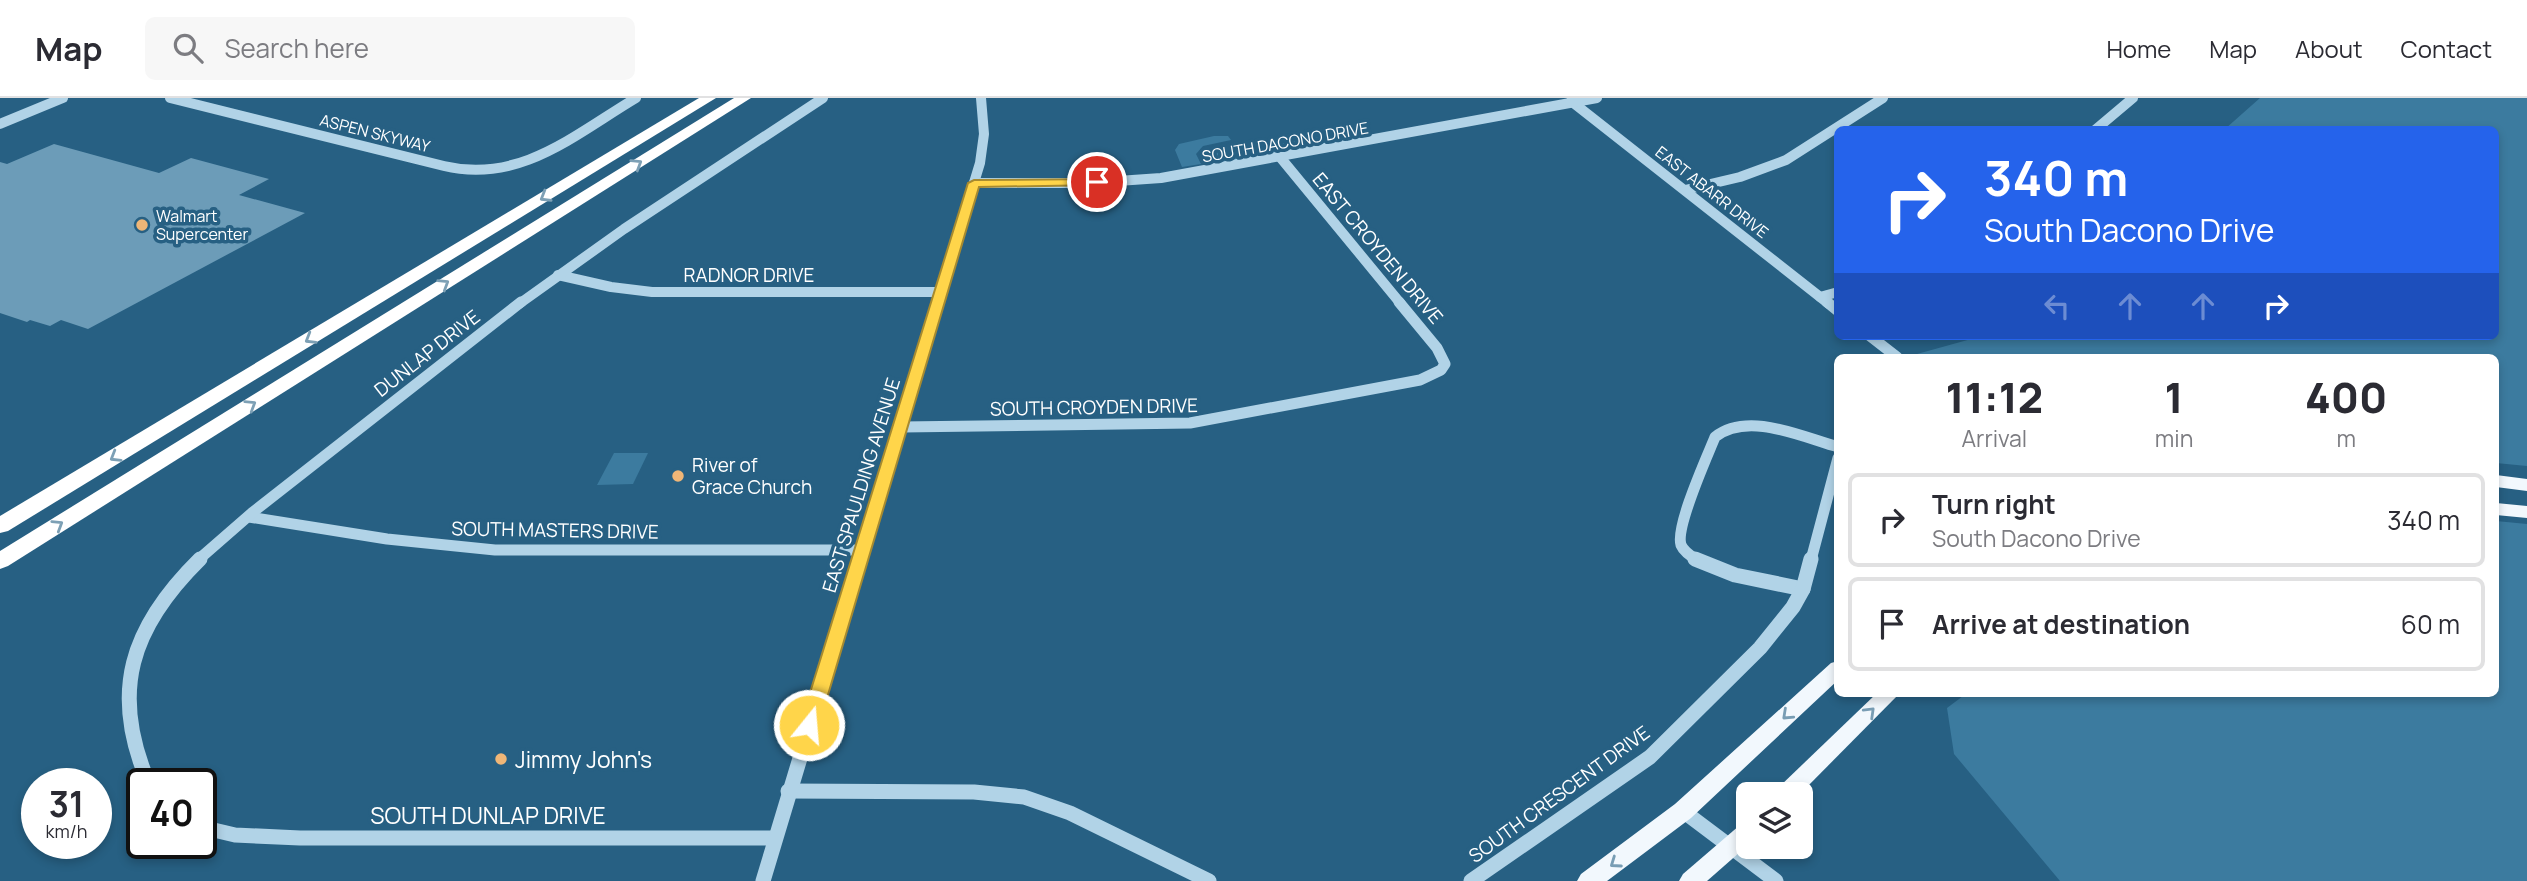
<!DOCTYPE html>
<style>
:root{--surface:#fff;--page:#f7f7f7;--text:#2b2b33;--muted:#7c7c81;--line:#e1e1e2}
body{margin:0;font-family:Manrope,sans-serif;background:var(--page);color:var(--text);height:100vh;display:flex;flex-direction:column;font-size:26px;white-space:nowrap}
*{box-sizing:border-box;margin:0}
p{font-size:23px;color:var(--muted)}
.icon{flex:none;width:38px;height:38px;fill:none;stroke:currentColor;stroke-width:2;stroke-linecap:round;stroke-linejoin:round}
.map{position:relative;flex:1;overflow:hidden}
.drawer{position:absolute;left:1834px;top:256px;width:665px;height:343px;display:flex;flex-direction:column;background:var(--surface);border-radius:10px;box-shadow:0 4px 10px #0003}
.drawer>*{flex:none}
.banner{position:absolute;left:1834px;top:28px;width:665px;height:214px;border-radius:10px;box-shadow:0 4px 10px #0003;background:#2563eb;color:#fff;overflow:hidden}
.controls{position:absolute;left:1736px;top:684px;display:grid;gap:14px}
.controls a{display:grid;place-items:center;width:77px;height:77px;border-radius:10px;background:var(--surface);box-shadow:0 4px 10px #0003;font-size:35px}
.speed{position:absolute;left:21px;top:670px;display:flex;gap:14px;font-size:35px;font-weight:700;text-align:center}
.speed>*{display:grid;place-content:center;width:91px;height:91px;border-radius:50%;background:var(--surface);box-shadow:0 4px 10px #0003;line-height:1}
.speed small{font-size:18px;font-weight:400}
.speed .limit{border:4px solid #111;border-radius:10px;background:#fff;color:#111}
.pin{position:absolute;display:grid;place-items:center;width:60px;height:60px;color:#fff;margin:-30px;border:4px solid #fff;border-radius:50%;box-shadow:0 2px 7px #0007}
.me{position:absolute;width:77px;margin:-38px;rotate:17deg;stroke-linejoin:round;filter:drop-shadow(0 0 5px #0008)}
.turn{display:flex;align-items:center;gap:24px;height:147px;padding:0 35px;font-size:32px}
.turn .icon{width:91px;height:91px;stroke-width:2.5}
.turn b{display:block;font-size:49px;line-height:60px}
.lanes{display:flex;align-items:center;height:66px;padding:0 35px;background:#0003;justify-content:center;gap:35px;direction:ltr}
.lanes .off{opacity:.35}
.eta{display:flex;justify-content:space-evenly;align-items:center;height:119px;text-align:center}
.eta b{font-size:42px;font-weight:800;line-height:49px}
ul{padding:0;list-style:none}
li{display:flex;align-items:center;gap:21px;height:94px;margin:0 14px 10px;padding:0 21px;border:4px solid var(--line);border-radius:10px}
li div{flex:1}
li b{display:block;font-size:26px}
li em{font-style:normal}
header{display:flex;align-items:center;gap:42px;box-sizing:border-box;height:98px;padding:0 35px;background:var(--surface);border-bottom:2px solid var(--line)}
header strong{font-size:33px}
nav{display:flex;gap:38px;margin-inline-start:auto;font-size:24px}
.search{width:490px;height:63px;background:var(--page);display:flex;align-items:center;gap:18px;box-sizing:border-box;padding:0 24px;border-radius:10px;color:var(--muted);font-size:26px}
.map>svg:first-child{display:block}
.green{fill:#3c7b9f}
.building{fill:#6c9cb8}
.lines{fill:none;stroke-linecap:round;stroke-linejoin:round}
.minor-far2{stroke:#b1d3e7;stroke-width:10}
.minor-far1{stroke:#b1d3e7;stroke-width:11}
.minor{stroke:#b1d3e7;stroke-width:15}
.major{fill:#f2f8fd;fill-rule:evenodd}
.highway{fill:#fff;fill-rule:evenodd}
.oneway{stroke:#7da0b5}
.oneway2{stroke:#789db4}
.route{fill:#ffd54a;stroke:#a68a30;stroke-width:2}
.poi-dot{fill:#efb677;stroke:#276083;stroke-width:2.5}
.labels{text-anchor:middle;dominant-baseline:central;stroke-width:7;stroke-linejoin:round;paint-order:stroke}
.far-street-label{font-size:16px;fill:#fff;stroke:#276083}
.far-poi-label{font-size:16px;fill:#fff;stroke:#276083;text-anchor:start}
.street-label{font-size:19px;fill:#fff;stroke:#276083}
.poi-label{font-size:19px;fill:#fff;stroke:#276083;text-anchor:start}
.near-poi-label{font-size:23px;fill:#fff;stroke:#276083;text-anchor:start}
.near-street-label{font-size:23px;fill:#fff;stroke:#276083}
</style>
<header>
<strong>Map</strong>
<div class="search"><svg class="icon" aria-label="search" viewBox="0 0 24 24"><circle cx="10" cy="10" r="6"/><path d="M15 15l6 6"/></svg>Search here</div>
<nav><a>Home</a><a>Map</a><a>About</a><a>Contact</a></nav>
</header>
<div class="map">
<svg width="2527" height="783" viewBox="0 0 2527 783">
<rect width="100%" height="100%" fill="#276083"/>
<g class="green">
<path d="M 2260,0 L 2527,0 L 2527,368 L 2496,365 L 2496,259 L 1921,259 L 1917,256 L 1982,238 L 2496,238 L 2496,32 L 2225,31 Z"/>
<path d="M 1328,31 L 1341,34 L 1348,42 L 1217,66 L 1210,57 L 1215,52 L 1223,56 L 1331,37 Z"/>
<path d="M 1214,38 L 1228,38 L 1231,42 L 1203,48 L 1196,56 L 1201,66 L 1182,69 L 1175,52 L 1179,46 Z"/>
<path d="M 614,355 L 648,355 L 633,386 L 597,387 Z"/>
<path d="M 2496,423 L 2527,426 L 2527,783 L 2060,783 L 1954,656 L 1947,610 L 1967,595 L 2496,595 Z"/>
</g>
<path class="building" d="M 54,46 L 159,75 L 191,60 L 269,81 L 239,97 L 305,115 L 88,231 L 61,222 L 50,228 L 30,222 L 27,224 L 0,215 L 0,64 L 7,66 Z"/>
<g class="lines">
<g class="minor-far2">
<path d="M 170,0 L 444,68 C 520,86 574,37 636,0"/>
<path d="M 1571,3 L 1829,206"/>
<path d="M 0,26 L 63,0"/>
<path d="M 2095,32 L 2133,0"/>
<path d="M 1280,59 L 1401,206"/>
<path d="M 974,85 L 1089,85 L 1161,80 L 1597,0"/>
<path d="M 1685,92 L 1740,79 L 1786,62 L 1883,0"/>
<path d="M 558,177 L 611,189 L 652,194 L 942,194"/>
<path d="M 1820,199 L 1838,194"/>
<path d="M 519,206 L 624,131 L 823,0"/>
<path d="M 937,206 L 980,65 L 984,36 L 981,0"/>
</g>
<g class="minor-far1">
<path d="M 1827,204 L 1838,213"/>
<path d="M 1870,238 L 1897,259"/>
<path d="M 902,329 L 1190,325 L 1420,282 L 1441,272 L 1445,266 L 1437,250 L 1399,204"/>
<path d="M 249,419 L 387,441 L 495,452 L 863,452"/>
<path d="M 198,462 L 253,414 L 521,204"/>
<path d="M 860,462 L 938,204"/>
<path d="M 1697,462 C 1691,458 1684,454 1681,447 C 1675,429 1707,359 1715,339 C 1748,313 1802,339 1838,349"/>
<path d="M 1811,462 L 1838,360"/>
</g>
<g class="minor">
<path d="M 1695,461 L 1735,477 L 1803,491"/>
<path d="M 149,686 C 109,594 131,529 200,461"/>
<path d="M 788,693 L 974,694 L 1024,699 L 1070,715 L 1209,783"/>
<path d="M 1683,713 L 1776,783"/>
<path d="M 201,729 L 235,737 L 300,740 L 775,740"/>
<path d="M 763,783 L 860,461"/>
<path d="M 1471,783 L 1650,659 L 1760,550 L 1793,509 L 1803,491 L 1811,461"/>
</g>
<g class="major">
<path d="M 2496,377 L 2527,381 L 2527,393 L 2496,389 Z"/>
<path d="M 2496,405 L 2527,408 L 2527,420 L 2496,417 Z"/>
<path d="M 1838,563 L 1838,582 L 1691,720 L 1607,783 L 1577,783 L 1581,776 L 1675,706 L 1831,565 Z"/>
<path d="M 1877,595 L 1900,595 L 1800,696 L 1775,696 L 1778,690 Z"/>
<path d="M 1748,725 L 1748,747 L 1707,783 L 1679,783 L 1683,776 L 1740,727 Z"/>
</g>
<g class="highway">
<path d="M 699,0 L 716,0 L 8,433 L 0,435 L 0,418 Z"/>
<path d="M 734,0 L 751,0 L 8,468 L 0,471 L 0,453 Z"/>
</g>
</g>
<defs><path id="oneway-chevron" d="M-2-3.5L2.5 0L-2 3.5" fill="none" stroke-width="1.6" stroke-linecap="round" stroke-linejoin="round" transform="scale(1.75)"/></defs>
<g class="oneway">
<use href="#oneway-chevron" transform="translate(637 66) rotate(-32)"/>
<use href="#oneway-chevron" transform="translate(545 99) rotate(149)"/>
<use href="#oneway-chevron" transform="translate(444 186) rotate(-32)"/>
<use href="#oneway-chevron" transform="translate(310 241) rotate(149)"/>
<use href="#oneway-chevron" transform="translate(251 307) rotate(-32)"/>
<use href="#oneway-chevron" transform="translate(115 359) rotate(149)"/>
<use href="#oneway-chevron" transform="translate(58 427) rotate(-32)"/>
</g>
<g class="oneway2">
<use href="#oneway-chevron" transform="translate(1870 614) rotate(-44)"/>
<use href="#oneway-chevron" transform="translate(1787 617) rotate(137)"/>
<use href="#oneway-chevron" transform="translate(1615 765) rotate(145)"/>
</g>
<path class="route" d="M 1097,81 L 1101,82 L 1101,87 L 979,89 L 819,627 L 816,632 L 809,634 L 802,632 L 800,627 L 968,85 L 974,82 Z"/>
<g class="poi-dot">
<circle cx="142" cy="127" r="7"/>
<circle cx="678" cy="378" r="7"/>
<circle cx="501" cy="661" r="7"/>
</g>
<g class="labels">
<g class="far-street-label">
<text transform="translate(375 35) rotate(14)">ASPEN SKYWAY</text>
<text transform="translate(1285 44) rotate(-10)">SOUTH DACONO DRIVE</text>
<text transform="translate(1712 94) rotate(38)">EAST ABARR DRIVE</text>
</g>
<g class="far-poi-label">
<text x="156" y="118">Walmart<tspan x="156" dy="18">Supercenter</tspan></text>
</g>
<g class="street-label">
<text transform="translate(1378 150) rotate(50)">EAST CROYDEN DRIVE</text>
<text x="749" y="177">RADNOR DRIVE</text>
<text transform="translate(427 255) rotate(-38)">DUNLAP DRIVE</text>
<text transform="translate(1094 309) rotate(-1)">SOUTH CROYDEN DRIVE</text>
<text transform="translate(861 387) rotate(-73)">EAST SPAULDING AVENUE</text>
<text transform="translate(555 432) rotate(1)">SOUTH MASTERS DRIVE</text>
<text transform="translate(1559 696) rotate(-36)">SOUTH CRESCENT DRIVE</text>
</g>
<g class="poi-label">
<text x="692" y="367">River of<tspan x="692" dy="22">Grace Church</tspan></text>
</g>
<g class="near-poi-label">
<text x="515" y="661">Jimmy John's</text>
</g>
<g class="near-street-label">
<text x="488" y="717">SOUTH DUNLAP DRIVE</text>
</g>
</g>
</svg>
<div class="controls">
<a><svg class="icon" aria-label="layers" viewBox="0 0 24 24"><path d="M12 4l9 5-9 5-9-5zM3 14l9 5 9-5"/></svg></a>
</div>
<div class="speed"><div>31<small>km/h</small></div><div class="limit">40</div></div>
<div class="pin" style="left:1097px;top:84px;background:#d93025"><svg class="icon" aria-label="arrive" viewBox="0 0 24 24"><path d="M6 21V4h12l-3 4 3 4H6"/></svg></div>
<svg class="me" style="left:809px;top:627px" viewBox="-20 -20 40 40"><circle r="17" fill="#ffd54a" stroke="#fff" stroke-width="3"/><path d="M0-11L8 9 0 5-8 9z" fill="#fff"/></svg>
<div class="banner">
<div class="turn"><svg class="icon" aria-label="right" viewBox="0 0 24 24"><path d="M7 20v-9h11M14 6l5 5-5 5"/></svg><div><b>340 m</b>South Dacono Drive</div></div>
<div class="lanes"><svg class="icon off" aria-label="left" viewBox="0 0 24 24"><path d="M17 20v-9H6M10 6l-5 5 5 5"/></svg><svg class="icon off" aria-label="ahead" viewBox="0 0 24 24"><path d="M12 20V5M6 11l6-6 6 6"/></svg><svg class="icon off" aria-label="ahead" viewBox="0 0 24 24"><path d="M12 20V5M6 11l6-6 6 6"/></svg><svg class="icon" aria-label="right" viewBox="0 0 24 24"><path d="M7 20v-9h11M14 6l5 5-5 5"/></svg></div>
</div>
<section class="drawer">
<div class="eta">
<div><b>11:12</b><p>Arrival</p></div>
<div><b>1</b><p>min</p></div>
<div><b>400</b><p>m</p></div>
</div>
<ul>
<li><svg class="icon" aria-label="right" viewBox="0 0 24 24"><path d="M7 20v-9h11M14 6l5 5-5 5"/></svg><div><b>Turn right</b><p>South Dacono Drive</p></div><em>340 m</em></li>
<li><svg class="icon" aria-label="arrive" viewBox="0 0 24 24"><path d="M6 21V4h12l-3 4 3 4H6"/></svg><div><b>Arrive at destination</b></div><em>60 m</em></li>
</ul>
</section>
</div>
